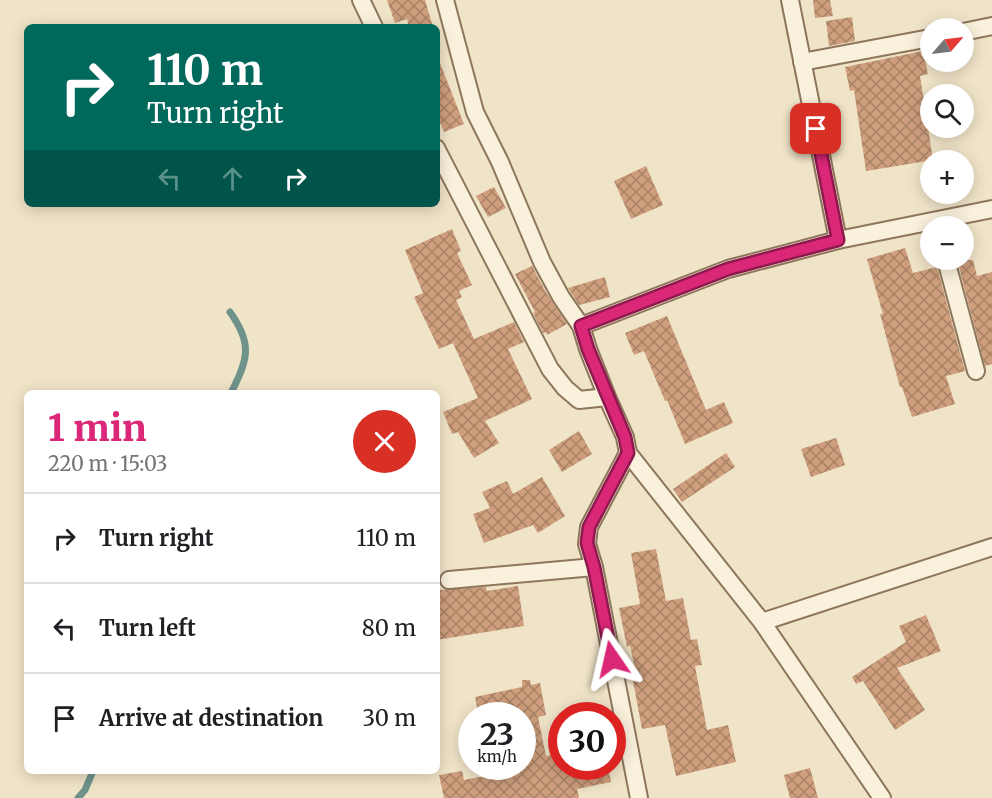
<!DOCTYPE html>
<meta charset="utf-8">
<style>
:root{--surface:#fff;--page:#f6f6f6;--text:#202124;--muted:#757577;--line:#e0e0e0;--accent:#db2777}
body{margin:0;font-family:Merriweather,serif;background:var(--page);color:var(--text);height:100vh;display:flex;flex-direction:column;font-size:22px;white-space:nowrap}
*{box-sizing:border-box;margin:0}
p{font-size:20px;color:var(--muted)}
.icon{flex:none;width:33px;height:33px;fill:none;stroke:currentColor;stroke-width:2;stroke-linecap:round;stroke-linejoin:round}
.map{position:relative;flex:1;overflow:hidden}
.details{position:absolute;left:24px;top:390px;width:416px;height:384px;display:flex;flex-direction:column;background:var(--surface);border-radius:9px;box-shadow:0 3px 15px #0003}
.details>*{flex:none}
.guide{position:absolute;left:24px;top:24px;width:416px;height:183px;border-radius:9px;box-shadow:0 3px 15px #0003;background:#00695c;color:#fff;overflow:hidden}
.needle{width:39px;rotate:62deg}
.controls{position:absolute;left:920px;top:18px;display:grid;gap:12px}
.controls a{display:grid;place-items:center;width:54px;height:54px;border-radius:50%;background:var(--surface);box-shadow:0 3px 15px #0003;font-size:30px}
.speed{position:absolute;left:458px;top:702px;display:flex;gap:12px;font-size:30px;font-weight:700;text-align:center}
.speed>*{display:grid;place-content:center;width:78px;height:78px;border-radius:50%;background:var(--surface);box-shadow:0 3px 15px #0003;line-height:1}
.speed small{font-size:15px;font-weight:400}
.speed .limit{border:9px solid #d22;background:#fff;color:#111}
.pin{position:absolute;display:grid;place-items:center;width:51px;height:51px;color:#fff;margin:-26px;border-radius:12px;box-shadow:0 3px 9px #0006}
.me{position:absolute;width:66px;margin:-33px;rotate:349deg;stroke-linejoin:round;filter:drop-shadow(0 0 4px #0008)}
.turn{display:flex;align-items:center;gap:21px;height:126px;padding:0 24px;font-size:27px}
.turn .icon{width:78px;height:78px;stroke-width:2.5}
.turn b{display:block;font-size:42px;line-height:51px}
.lanes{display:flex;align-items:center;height:57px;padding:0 24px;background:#0003;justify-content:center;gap:30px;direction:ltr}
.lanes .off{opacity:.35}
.round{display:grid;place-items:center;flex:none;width:63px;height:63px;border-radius:32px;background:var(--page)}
.summary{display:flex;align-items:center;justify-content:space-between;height:102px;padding:0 24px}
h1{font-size:36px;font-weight:800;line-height:45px;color:var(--accent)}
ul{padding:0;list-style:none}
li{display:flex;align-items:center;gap:18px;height:90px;padding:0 24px;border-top:2px solid var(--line)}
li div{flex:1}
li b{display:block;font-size:22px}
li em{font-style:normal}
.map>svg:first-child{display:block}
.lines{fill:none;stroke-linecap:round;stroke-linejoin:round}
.stream{stroke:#6f938a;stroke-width:7}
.building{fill:url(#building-cross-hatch)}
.street-casing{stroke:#8d765c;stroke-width:20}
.street{stroke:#faf1dc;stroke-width:16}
.route-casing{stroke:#8e194d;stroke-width:15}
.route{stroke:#db2777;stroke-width:10}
</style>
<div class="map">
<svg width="992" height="798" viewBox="0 0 992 798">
<defs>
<pattern id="building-cross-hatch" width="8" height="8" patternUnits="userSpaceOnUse" patternTransform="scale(1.5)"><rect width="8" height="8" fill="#cf9f7d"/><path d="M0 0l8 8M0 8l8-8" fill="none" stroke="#a98266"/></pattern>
</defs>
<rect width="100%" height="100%" fill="#f0e4c8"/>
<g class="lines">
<g class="stream">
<path d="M 230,312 C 253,344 248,359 231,393"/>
<path d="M 78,798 L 85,790 L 93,771"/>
</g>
</g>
<g class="building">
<path d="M 387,0 L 425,0 L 433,27 L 409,27 L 407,19 L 395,23 Z"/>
<path d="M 813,0 L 830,0 L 833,16 L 815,18 Z"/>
<path d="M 852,17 L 855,41 L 829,46 L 826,21 Z"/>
<path d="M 923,51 L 928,74 L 920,76 L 933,160 L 866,171 L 854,90 L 850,91 L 845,67 Z"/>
<path d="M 436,58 L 438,58 L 464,124 L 444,132 L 436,113 Z"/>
<path d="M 646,166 L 663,205 L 631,219 L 614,181 Z"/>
<path d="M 494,187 L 506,208 L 488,217 L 476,196 Z"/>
<path d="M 452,229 L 461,251 L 457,253 L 472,285 L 459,291 L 462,297 L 456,300 L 474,339 L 514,322 L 524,342 L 508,349 L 532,399 L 485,421 L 499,443 L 474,458 L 458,432 L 452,434 L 443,412 L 478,398 L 453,343 L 439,349 L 414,297 L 423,293 L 405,250 Z"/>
<path d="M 905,248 L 913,273 L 937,267 L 965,371 L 946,376 L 955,404 L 912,417 L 902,387 L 900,387 L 880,314 L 883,314 L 867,259 Z"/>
<path d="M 957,260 L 973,260 L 977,276 L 992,272 L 992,364 L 985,366 Z"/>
<path d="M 532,266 L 547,294 L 567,324 L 547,335 L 546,332 L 543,333 L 533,313 L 535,312 L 515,274 Z"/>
<path d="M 605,277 L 610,297 L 579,305 L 568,288 Z"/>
<path d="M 667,316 L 706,410 L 724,402 L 733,423 L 685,444 L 667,400 L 665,401 L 644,351 L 634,355 L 625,333 Z"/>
<path d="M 579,431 L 592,454 L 562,472 L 549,450 Z"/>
<path d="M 836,438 L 845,465 L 811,477 L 801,449 Z"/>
<path d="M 726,453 L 735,467 L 682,502 L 673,489 Z"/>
<path d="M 542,477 L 565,516 L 538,533 L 533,525 L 484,543 L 473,514 L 490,508 L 482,492 L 507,481 L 513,494 Z"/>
<path d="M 656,549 L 666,601 L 683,598 L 691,640 L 697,639 L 702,665 L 695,666 L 707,730 L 728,725 L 736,762 L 676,776 L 665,725 L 642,729 L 633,681 L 638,680 L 630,646 L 627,647 L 619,608 L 640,604 L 631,553 Z"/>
<path d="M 518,586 L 524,626 L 436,640 L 436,590 L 486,587 L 487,591 Z"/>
<path d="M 926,615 L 941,651 L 897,668 L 925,710 L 895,730 L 863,681 L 856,684 L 852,677 L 906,642 L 899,626 Z"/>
<path d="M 522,680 L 530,680 L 531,685 L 540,683 L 546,715 L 538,717 L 546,756 L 556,754 L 557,761 L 561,760 L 561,766 L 567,766 L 568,770 L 586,766 L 608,766 L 611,782 L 577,789 L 579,798 L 444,798 L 439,775 L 462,771 L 464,780 L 504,772 L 503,766 L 522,766 L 522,716 L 479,716 L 475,697 L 522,687 Z"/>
<path d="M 810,768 L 818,798 L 790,798 L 784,775 Z"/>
</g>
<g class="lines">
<defs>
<g id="street">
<path d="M 361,0 L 374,27"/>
<path d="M 445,0 L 475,112 L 500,162 L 542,262 L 561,297 L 581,326 L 588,349 L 607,397 L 625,437 L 628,453 L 589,527 L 587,544 L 594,567 L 639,798"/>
<path d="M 790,0 L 838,240"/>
<path d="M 963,32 L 992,26"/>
<path d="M 802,62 L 930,38"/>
<path d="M 436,148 L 550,369 L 565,388 L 579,400 L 607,397"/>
<path d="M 946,260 L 976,371"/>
<path d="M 581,326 L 728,269 L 838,240 L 992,209"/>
<path d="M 628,453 L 762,622 L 882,798"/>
<path d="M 449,580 L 594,567"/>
<path d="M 762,622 L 992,547"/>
</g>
</defs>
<use href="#street" class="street-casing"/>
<use href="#street" class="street"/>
</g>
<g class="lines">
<defs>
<path id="route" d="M 612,659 L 594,567 L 587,543 L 589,527 L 628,453 L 625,437 L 588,349 L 581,326 L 728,269 L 838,240 L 816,129"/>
</defs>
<use href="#route" class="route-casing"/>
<use href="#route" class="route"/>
</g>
</svg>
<div class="controls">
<a><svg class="needle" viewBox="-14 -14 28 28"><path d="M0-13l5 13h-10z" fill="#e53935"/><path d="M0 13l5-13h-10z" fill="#757577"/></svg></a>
<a><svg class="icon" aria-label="search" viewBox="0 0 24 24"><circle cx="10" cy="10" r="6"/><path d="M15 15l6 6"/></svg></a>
<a>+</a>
<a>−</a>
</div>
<div class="speed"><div>23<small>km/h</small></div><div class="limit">30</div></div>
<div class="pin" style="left:816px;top:129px;background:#d93025"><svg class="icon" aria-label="arrive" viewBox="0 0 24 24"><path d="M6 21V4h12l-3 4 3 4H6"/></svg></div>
<svg class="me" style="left:612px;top:659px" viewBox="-20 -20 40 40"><path d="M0-17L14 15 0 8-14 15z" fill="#db2777" stroke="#fff" stroke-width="4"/></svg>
<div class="guide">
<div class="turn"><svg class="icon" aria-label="right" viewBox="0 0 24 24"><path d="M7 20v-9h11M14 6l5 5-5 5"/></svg><div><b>110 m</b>Turn right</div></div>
<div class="lanes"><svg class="icon off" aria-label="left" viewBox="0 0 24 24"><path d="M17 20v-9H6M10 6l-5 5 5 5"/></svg><svg class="icon off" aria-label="ahead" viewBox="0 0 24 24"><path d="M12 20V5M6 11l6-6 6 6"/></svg><svg class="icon" aria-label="right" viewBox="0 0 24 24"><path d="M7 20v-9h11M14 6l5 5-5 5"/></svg></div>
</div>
<section class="details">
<div class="summary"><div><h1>1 min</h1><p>220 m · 15:03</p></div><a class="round" style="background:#d93025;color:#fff"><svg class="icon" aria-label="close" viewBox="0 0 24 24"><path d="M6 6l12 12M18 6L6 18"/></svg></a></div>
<ul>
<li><svg class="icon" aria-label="right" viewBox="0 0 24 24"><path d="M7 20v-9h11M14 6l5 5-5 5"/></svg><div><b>Turn right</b></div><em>110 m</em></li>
<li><svg class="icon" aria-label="left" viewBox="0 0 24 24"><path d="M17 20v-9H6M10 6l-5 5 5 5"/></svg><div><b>Turn left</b></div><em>80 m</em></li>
<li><svg class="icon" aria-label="arrive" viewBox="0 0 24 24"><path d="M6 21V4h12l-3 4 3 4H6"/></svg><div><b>Arrive at destination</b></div><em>30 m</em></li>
</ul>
</section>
</div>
